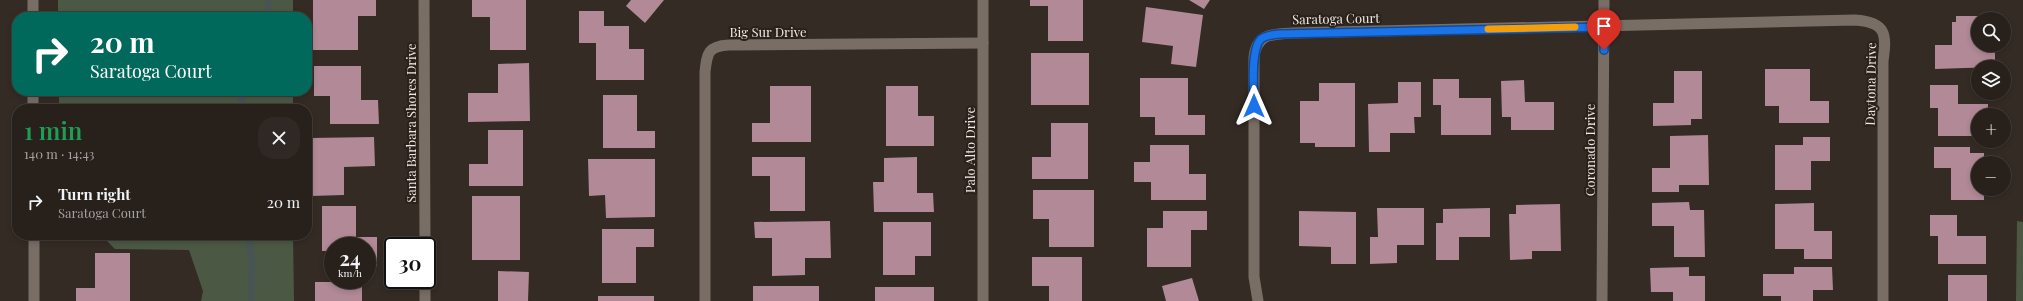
<!DOCTYPE html>
<meta charset="utf-8">
<style>
:root{--surface:#27201b;--page:#2f2824;--text:#f1f3f6;--muted:#a4a3a3;--line:#433e3a}
body{margin:0;font-family:"Playfair Display",serif;background:var(--page);color:var(--text);height:100vh;display:flex;flex-direction:column;font-size:15px;white-space:nowrap}
*{box-sizing:border-box;margin:0}
p{font-size:13px;color:var(--muted)}
.icon{flex:none;width:22px;height:22px;fill:none;stroke:currentColor;stroke-width:2;stroke-linecap:round;stroke-linejoin:round}
.map{position:relative;flex:1;overflow:hidden}
.panel{position:absolute;left:12px;top:104px;width:300px;height:136px;display:flex;flex-direction:column;background:var(--surface);border-radius:16px;box-shadow:0 2px 6px #0003,0 0 0 1px var(--line)}
.panel>*{flex:none}
.top-card{position:absolute;left:12px;top:12px;width:300px;height:84px;border-radius:16px;box-shadow:0 2px 6px #0003,0 0 0 1px var(--line);background:#00695c;color:#fff;overflow:hidden}
.fabs{position:absolute;left:1971px;top:12px;display:grid;gap:8px}
.fabs a{display:grid;place-items:center;width:40px;height:40px;border-radius:50%;background:var(--surface);box-shadow:0 2px 6px #0003,0 0 0 1px var(--line);font-size:20px}
.speed{position:absolute;left:324px;top:237px;display:flex;gap:8px;font-size:20px;font-weight:700;text-align:center}
.speed>*{display:grid;place-content:center;width:52px;height:52px;border-radius:50%;background:var(--surface);box-shadow:0 2px 6px #0003,0 0 0 1px var(--line);line-height:1}
.speed small{font-size:10px;font-weight:400}
.speed .limit{border:2px solid #111;border-radius:6px;background:#fff;color:#111}
.pin{position:absolute;display:grid;place-items:center;width:34px;height:34px;color:#fff;margin:-41px -17px;border-radius:50% 50% 50% 0;rotate:-45deg;box-shadow:0 0 4px #0007}
.pin .icon{rotate:45deg}
.me{position:absolute;width:44px;margin:-22px;rotate:0deg;stroke-linejoin:round;filter:drop-shadow(0 0 3px #0008)}
.turn{display:flex;align-items:center;gap:14px;height:84px;padding:0 12px;font-size:18px}
.turn .icon{width:52px;height:52px;stroke-width:2.5}
.turn b{display:block;font-size:28px;line-height:34px}
.round{display:grid;place-items:center;flex:none;width:42px;height:42px;border-radius:16px;background:var(--page)}
.head{display:flex;align-items:center;justify-content:space-between;height:68px;padding:0 12px}
h1{font-size:24px;font-weight:600;line-height:30px;color:#1e9e55}
ul{padding:0;list-style:none}
li{display:flex;align-items:center;gap:12px;height:60px;padding:0 12px}
li div{flex:1}
li b{display:block;font-size:15px}
li em{font-style:normal}
.map>svg:first-child{display:block}
.green{fill:#4b5944}
.lines{fill:none;stroke-linecap:round;stroke-linejoin:round}
.stream{stroke:#485454;stroke-width:7}
.building{fill:#b18997}
.minor{stroke:#796e66;stroke-width:11}
.route-casing{stroke:#114b97;stroke-width:10}
.route{stroke:#1a73e8;stroke-width:7}
.slow{stroke:#f59e0b;stroke-width:7}
.labels{text-anchor:middle;dominant-baseline:central;stroke-width:4;stroke-linejoin:round;paint-order:stroke}
.street-label{font-size:13px;fill:#efe8e4;stroke:#2a211b}
</style>
<div class="map">
<svg width="2023" height="301" viewBox="0 0 2023 301">
<rect width="100%" height="100%" fill="#342b24"/>
<g class="green">
<rect x="58" y="0" width="235" height="17"/>
<rect x="59" y="91" width="234" height="18"/>
<path d="M 2017,221 L 2023,222 L 2023,301 L 2016,301 Z"/>
<path d="M 101,235 L 293,235 L 294,301 L 201,301 L 203,291 L 189,250 L 115,249 Z"/>
</g>
<g class="lines">
<g class="stream">
<path d="M 267,17 L 268,0"/>
<path d="M 239,109 L 245,91"/>
<path d="M 248,235 L 252,261 L 251,301"/>
</g>
</g>
<g class="building">
<path d="M 313,0 L 376,0 L 376,16 L 358,16 L 358,50 L 313,50 Z"/>
<path d="M 472,0 L 526,0 L 526,50 L 490,50 L 490,17 L 472,17 Z"/>
<path d="M 631,0 L 664,0 L 645,23 L 626,6 Z"/>
<path d="M 1030,0 L 1083,0 L 1083,41 L 1048,41 L 1048,6 L 1030,6 Z"/>
<path d="M 1189,0 L 1210,0 L 1204,9 Z"/>
<path d="M 1146,7 L 1203,15 L 1196,67 L 1171,64 L 1173,46 L 1142,42 Z"/>
<path d="M 579,11 L 604,11 L 604,26 L 629,26 L 629,49 L 644,49 L 644,80 L 596,80 L 596,43 L 579,43 Z"/>
<path d="M 1956,16 L 1995,16 L 1995,19 L 1978,19 L 1978,45 L 1995,45 L 1995,67 L 1935,69 L 1935,45 L 1952,45 L 1952,22 L 1956,22 Z"/>
<rect x="1031" y="53" width="58" height="52"/>
<path d="M 529,63 L 530,121 L 468,122 L 468,93 L 498,93 L 498,64 Z"/>
<path d="M 314,66 L 361,66 L 361,100 L 378,100 L 379,124 L 330,124 L 330,96 L 314,96 Z"/>
<path d="M 1765,69 L 1810,69 L 1810,101 L 1829,101 L 1829,123 L 1779,123 L 1779,106 L 1765,106 Z"/>
<path d="M 1674,71 L 1702,71 L 1702,119 L 1691,119 L 1691,125 L 1653,126 L 1653,103 L 1674,103 Z"/>
<path d="M 1140,78 L 1188,78 L 1188,115 L 1205,115 L 1205,135 L 1155,135 L 1155,117 L 1140,117 Z"/>
<path d="M 1433,79 L 1459,79 L 1459,98 L 1491,98 L 1491,135 L 1441,135 L 1441,105 L 1433,105 Z"/>
<path d="M 1524,80 L 1525,102 L 1554,102 L 1554,130 L 1511,130 L 1511,117 L 1502,117 L 1501,81 Z"/>
<path d="M 1398,82 L 1421,82 L 1421,117 L 1414,117 L 1415,133 L 1390,133 L 1390,152 L 1369,152 L 1368,104 L 1398,103 Z"/>
<path d="M 1319,83 L 1355,83 L 1355,147 L 1315,147 L 1315,143 L 1300,143 L 1300,101 L 1319,101 Z"/>
<path d="M 1930,85 L 1958,85 L 1958,104 L 1988,104 L 1988,115 L 1978,115 L 1978,136 L 1938,136 L 1938,108 L 1930,108 Z"/>
<path d="M 770,86 L 811,86 L 811,142 L 752,142 L 752,123 L 770,123 Z"/>
<path d="M 886,86 L 918,86 L 918,116 L 934,116 L 934,146 L 886,146 Z"/>
<path d="M 603,95 L 637,95 L 637,131 L 655,131 L 655,148 L 603,148 Z"/>
<path d="M 1051,123 L 1088,123 L 1088,179 L 1032,179 L 1032,157 L 1051,157 Z"/>
<path d="M 488,130 L 523,130 L 523,186 L 469,186 L 469,164 L 488,164 Z"/>
<path d="M 1708,135 L 1709,185 L 1679,185 L 1679,192 L 1652,192 L 1652,168 L 1670,168 L 1670,136 Z"/>
<path d="M 374,137 L 375,166 L 344,167 L 344,195 L 311,196 L 310,138 Z"/>
<path d="M 1803,137 L 1830,137 L 1830,161 L 1811,161 L 1811,190 L 1775,190 L 1775,145 L 1803,145 Z"/>
<path d="M 1150,145 L 1189,145 L 1189,174 L 1206,174 L 1206,200 L 1151,200 L 1151,182 L 1134,182 L 1134,162 L 1150,162 Z"/>
<path d="M 1934,147 L 1970,147 L 1970,153 L 1984,153 L 1984,163 L 1978,163 L 1978,189 L 1984,189 L 1984,200 L 1951,200 L 1951,168 L 1934,168 Z"/>
<path d="M 752,157 L 805,157 L 805,211 L 770,211 L 770,176 L 752,176 Z"/>
<path d="M 917,157 L 917,193 L 933,193 L 934,212 L 874,212 L 873,182 L 884,182 L 884,158 Z"/>
<path d="M 588,159 L 655,159 L 655,217 L 606,218 L 605,195 L 589,196 Z"/>
<path d="M 1033,190 L 1094,190 L 1094,247 L 1049,247 L 1049,219 L 1033,219 Z"/>
<rect x="472" y="196" width="48" height="64"/>
<path d="M 1689,202 L 1690,210 L 1704,210 L 1705,257 L 1674,257 L 1674,226 L 1652,226 L 1652,203 Z"/>
<path d="M 1814,203 L 1814,231 L 1832,231 L 1832,259 L 1804,259 L 1804,249 L 1775,249 L 1775,204 Z"/>
<path d="M 1560,204 L 1561,251 L 1532,251 L 1532,259 L 1510,260 L 1509,214 L 1516,214 L 1516,205 Z"/>
<path d="M 322,206 L 356,206 L 356,237 L 377,237 L 377,266 L 367,266 L 367,246 L 333,246 L 333,251 L 322,251 Z"/>
<path d="M 1377,208 L 1424,208 L 1424,245 L 1397,245 L 1397,263 L 1370,264 L 1370,237 L 1378,237 Z"/>
<path d="M 1490,208 L 1490,237 L 1459,237 L 1459,260 L 1436,260 L 1436,223 L 1443,223 L 1443,209 Z"/>
<path d="M 1163,211 L 1207,211 L 1207,230 L 1191,230 L 1191,267 L 1147,267 L 1147,228 L 1163,228 Z"/>
<path d="M 1299,211 L 1356,212 L 1356,264 L 1331,264 L 1331,247 L 1299,246 Z"/>
<path d="M 1930,215 L 1957,215 L 1957,236 L 1986,236 L 1986,264 L 1938,264 L 1938,236 L 1930,236 Z"/>
<path d="M 830,221 L 831,258 L 805,258 L 805,275 L 772,276 L 772,238 L 755,238 L 754,222 Z"/>
<path d="M 883,222 L 931,222 L 931,256 L 915,256 L 915,275 L 883,275 Z"/>
<path d="M 602,229 L 654,229 L 654,247 L 636,247 L 636,283 L 602,283 Z"/>
<path d="M 95,253 L 130,253 L 130,301 L 76,301 L 76,288 L 95,288 Z"/>
<path d="M 1032,257 L 1082,257 L 1082,301 L 1049,301 L 1049,286 L 1032,286 Z"/>
<path d="M 1689,267 L 1689,276 L 1705,276 L 1705,301 L 1673,301 L 1673,292 L 1651,292 L 1650,268 Z"/>
<path d="M 1794,267 L 1832,267 L 1833,290 L 1813,290 L 1813,301 L 1781,301 L 1781,296 L 1763,296 L 1763,274 L 1794,274 Z"/>
<path d="M 498,271 L 529,272 L 528,301 L 498,301 Z"/>
<rect x="1948" y="275" width="39" height="26"/>
<path d="M 1192,278 L 1199,301 L 1166,301 L 1162,286 Z"/>
<rect x="315" y="282" width="47" height="19"/>
<rect x="753" y="286" width="66" height="15"/>
<rect x="875" y="287" width="59" height="14"/>
<rect x="598" y="296" width="56" height="5"/>
</g>
<g class="lines">
<g class="minor">
<path d="M 33,0 L 33,17"/>
<path d="M 424,0 L 425,246"/>
<path d="M 33,91 L 33,109"/>
<path d="M 34,235 L 34,301"/>
<path d="M 425,301 L 425,280"/>
<path d="M 705,301 L 705,72 C 707,53 708,46 729,45 L 983,43"/>
<path d="M 983,301 L 983,0"/>
<path d="M 1258,301 L 1254,277 L 1254,58 C 1256,33 1273,34 1293,33 L 1855,20 C 1886,22 1887,34 1883,61 L 1883,301"/>
<path d="M 1602,301 L 1604,0"/>
</g>
</g>
<g class="lines">
<defs>
<path id="route" d="M 1254,106 C 1254,92 1250,49 1261,39 C 1266,35 1273,35 1279,34 L 1604,27 L 1604,50"/>
</defs>
<use href="#route" class="route-casing"/>
<use href="#route" class="route"/>
<path class="slow" d="M 1488,29 L 1575,27"/>
</g>
<g class="labels">
<g class="street-label">
<text transform="translate(1336 18) rotate(-1)">Saratoga Court</text>
<text x="768" y="31">Big Sur Drive</text>
<text transform="translate(1870 84) rotate(-89)">Daytona Drive</text>
<text transform="translate(410 123) rotate(-90)">Santa Barbara Shores Drive</text>
<text transform="translate(969 150) rotate(-90)">Palo Alto Drive</text>
<text transform="translate(1589 150) rotate(-90)">Coronado Drive</text>
</g>
</g>
</svg>
<div class="fabs">
<a><svg class="icon" aria-label="search" viewBox="0 0 24 24"><circle cx="10" cy="10" r="6"/><path d="M15 15l6 6"/></svg></a>
<a><svg class="icon" aria-label="layers" viewBox="0 0 24 24"><path d="M12 4l9 5-9 5-9-5zM3 14l9 5 9-5"/></svg></a>
<a>+</a>
<a>−</a>
</div>
<div class="speed"><div>24<small>km/h</small></div><div class="limit">30</div></div>
<div class="pin" style="left:1604px;top:50px;background:#d93025"><svg class="icon" aria-label="arrive" viewBox="0 0 24 24"><path d="M6 21V4h12l-3 4 3 4H6"/></svg></div>
<svg class="me" style="left:1254px;top:106px" viewBox="-20 -20 40 40"><path d="M0-17L14 15 0 8-14 15z" fill="#1a73e8" stroke="#fff" stroke-width="4"/></svg>
<div class="top-card">
<div class="turn"><svg class="icon" aria-label="right" viewBox="0 0 24 24"><path d="M7 20v-9h11M14 6l5 5-5 5"/></svg><div><b>20 m</b>Saratoga Court</div></div>
</div>
<section class="panel">
<div class="head"><div><h1>1 min</h1><p>140 m · 14:43</p></div><a class="round"><svg class="icon" aria-label="close" viewBox="0 0 24 24"><path d="M6 6l12 12M18 6L6 18"/></svg></a></div>
<ul>
<li><svg class="icon" aria-label="right" viewBox="0 0 24 24"><path d="M7 20v-9h11M14 6l5 5-5 5"/></svg><div><b>Turn right</b><p>Saratoga Court</p></div><em>20 m</em></li>
</ul>
</section>
</div>
